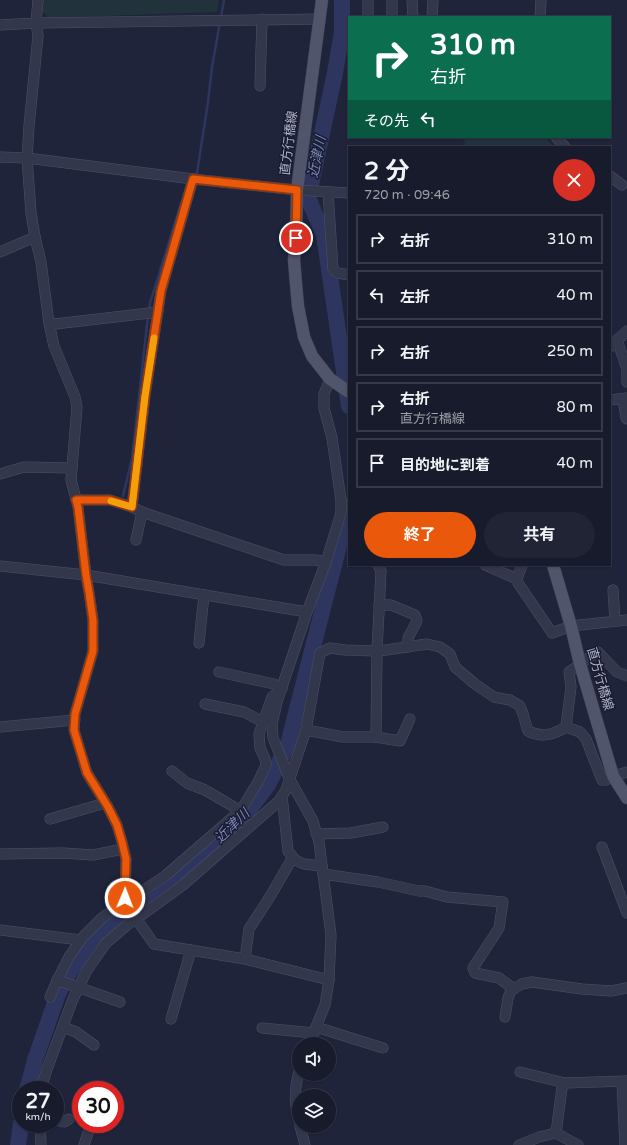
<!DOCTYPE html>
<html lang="ja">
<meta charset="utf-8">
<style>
:root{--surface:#171b2c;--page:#202434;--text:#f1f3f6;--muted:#9ea1a9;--line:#363948;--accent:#ea580c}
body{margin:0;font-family:"Varela Round","Noto Sans JP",sans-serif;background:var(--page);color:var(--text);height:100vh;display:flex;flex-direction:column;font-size:15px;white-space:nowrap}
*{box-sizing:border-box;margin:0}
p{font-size:13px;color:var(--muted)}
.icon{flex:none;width:22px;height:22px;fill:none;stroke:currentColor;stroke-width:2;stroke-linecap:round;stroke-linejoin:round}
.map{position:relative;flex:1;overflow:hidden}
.details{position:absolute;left:348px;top:146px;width:263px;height:420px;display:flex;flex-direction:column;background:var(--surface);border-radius:0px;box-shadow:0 1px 3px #0004,0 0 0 1px var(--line)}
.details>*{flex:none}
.banner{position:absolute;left:348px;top:16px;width:263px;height:122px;border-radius:0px;box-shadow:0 1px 3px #0004,0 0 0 1px var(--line);background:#0b6e4f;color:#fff;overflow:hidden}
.buttons{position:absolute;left:292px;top:1037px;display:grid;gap:8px}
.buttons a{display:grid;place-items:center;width:44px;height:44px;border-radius:50%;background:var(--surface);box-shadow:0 1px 3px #0004,0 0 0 1px var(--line);font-size:20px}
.speed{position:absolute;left:12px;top:1081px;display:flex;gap:8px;font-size:20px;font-weight:700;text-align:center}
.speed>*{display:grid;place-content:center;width:52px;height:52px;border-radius:50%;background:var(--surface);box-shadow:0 1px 3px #0004,0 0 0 1px var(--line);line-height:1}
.speed small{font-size:10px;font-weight:400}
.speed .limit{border:6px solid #d22;background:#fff;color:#111}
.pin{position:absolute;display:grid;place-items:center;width:34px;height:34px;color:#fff;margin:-17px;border:2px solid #fff;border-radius:50%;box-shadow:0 1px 4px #0007}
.me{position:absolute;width:44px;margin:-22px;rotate:1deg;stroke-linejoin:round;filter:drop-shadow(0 0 3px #0008)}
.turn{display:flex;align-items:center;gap:14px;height:84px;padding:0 16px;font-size:18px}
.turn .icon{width:52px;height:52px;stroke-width:2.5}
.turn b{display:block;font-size:28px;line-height:34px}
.then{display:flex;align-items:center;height:38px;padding:0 16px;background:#0003;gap:8px;font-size:15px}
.round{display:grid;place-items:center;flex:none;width:42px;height:42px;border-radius:21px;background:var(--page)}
.summary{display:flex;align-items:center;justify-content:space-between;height:68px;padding:0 16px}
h1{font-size:24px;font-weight:700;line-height:30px}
.primary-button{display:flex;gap:8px;margin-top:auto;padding:8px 16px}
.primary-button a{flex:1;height:46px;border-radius:24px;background:var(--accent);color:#fff;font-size:16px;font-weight:700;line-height:46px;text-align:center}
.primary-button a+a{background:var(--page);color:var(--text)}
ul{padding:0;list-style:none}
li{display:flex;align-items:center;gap:12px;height:50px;margin:0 8px 6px;padding:0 8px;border:2px solid var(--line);border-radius:0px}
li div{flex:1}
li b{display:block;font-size:15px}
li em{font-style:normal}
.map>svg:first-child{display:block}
.green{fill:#21323c}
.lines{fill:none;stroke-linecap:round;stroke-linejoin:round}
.stream{stroke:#2e365f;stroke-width:2.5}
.river{stroke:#2e365f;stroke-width:16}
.minor-casing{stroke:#4e5166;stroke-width:11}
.major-casing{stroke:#3d4054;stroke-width:13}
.minor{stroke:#33374b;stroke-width:10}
.major{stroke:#51556b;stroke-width:12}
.route-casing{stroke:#983908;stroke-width:10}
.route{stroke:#ea580c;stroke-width:7}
.slow{stroke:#f59e0b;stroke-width:7}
.labels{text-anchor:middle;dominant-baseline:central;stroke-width:3;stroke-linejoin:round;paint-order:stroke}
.street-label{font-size:13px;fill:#aeb1c7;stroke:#191c30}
.water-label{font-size:14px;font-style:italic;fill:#7a85b7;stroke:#191c30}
</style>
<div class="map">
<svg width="627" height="1145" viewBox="0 0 627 1145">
<rect width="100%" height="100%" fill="#1f243b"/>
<g class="green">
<path d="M 43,0 L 219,0 L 217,12 L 49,18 L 43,12 Z"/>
<path d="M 462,137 L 546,137 L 553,147 L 464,147 L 465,143 Z"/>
</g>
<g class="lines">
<g class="stream">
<path d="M 221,17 L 224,0"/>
<path d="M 193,175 L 197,173 L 208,102 L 212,67 L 220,22"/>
<path d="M 149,311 L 150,303 L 181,203"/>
<path d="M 123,496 L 132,458 L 148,316"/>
</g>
<g class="river">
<path d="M 342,0 L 342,32 L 335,73 L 308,198 L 324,235 L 349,406"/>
<path d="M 27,1090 L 35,1060 L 58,994 L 69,973 L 90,942 L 119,914 L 188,865 L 239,823 L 268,785 L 288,744 L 341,538 L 349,505"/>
<path d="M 18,1145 L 21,1123"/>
</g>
<defs>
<g id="minor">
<path d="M 38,0 L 36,23 L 38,36 L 29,126 L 27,158 L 31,213 L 35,237 L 41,262 L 49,323 L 54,346 L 75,397 L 77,407 L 71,480 L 78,507 L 86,575 L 89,592 L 93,620 L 93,651 L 75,714 L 74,730 L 87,773 L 108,807 L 117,825 L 122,842 L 126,859 L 125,903 L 154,944 L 245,959 L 329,980"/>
<path d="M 368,0 L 368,17"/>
<path d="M 392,0 L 392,17"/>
<path d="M 412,0 L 413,17"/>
<path d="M 432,17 L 433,0"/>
<path d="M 540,17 L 541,0"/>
<path d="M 0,25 L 36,23 L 320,19"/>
<path d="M 260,86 L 262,19"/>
<path d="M 556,137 L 565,147"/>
<path d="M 0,157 L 27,158 L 193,179 L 297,190 L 349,193"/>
<path d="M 610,176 L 622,185"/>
<path d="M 193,179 L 161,291 L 145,396 L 132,507 L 142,512 L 284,560 L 316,560 L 326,562"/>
<path d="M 328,192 L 333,269 L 338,273 L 349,275"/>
<path d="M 0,252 L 35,237"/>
<path d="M 49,323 L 55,324 L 158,312"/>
<path d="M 617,340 L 627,369 L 627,382"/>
<path d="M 610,347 L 627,331"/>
<path d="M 623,399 L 626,418 L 627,419"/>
<path d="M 610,400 L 627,398"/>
<path d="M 0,474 L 24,467 L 72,468"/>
<path d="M 76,500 L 110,500 L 132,507"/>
<path d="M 136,540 L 142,512"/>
<path d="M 485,565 L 517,579"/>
<path d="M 522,565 L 517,579 L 518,583 L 552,633 L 571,626 L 627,620"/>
<path d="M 0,566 L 86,575 L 307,612"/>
<path d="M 613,590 L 615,621"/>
<path d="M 379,605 L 391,605 L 415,615 L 417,621 L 408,638 L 408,647"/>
<path d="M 199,643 L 204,595"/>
<path d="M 205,704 L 244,712 L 263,722"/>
<path d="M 0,727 L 75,720"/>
<path d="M 566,727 L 580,732 L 586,739 L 602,780 L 606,780 L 613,776 L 627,772"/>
<path d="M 306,730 L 343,737 L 376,737 L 377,651 L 381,571 L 378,565"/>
<path d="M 376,737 L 400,741 L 410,719"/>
<path d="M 172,771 L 187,783 L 205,790 L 234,807 L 239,811"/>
<path d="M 282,796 L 288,851 L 295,860 L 304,864 L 322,866"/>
<path d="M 50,819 L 105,803"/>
<path d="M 316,834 L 351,833 L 383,827"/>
<path d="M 602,847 L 627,913"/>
<path d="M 0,854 L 63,853 L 93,855 L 123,849"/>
<path d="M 323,874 L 378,882 L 419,891 L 425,891 L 447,897 L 503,902 L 499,928 L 473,968 L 475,973 L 499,978 L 514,989"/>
<path d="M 0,930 L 80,940"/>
<path d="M 245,959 L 249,929 L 271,895 L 293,857"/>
<path d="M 57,980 L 120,1002"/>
<path d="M 50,997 L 57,981 L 69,957 L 83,937 L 103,917 L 165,876 L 232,818 L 244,805 L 258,782 L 266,765 L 265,759 L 260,748 L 259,734 L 272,697 L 282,689 L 274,684 L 219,672"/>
<path d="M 505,1017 L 508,998 L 511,990 L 522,984 L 532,982 L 582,989 L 611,991 L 627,988"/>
<path d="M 171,1019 L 191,950"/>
<path d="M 63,1027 L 76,1032 L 94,1045"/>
<path d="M 316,1027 L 383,1048"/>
<path d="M 262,1028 L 314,1033"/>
<path d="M 309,1044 L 325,1005 L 329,980 L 331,935 L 319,842 L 313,821 L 289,778 L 280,755 L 273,738 L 272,724 L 277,702 L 307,612 L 326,562 L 341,513 L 341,500 L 332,438 L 324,408 L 324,394 L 330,379"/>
<path d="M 299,1072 C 294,1091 294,1101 299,1121"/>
<path d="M 520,1072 L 565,1083"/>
<path d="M 622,1082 L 625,1145"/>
<path d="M 42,1090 L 42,1085 L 47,1069 L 73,999 L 87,970 L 106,943 L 127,925 L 136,919 L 183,885 L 279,801 L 286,790 L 306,730 L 320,653 L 330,648 L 345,650 L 377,651 L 386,650 L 427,644 L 440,647 L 450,654 L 455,667 L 475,684 L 494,697 L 510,700 L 520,706 L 523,714 L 528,731 C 542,738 553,735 566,727 L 571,687 L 569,672 C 579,666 587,657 598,652 L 617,672 L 627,676"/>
<path d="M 55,1120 L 64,1122 L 69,1119"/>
<path d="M 40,1124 L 41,1145"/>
<path d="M 300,1126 L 305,1145"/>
<path d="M 556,1133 L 562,1088 L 565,1083 L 627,1081"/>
<path d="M 84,1145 L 89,1130"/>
<path d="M 519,1145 L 539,1137 L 556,1133 L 578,1145"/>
</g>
<g id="major">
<path d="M 322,0 L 297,190 L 296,238 L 294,260 L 296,284 L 298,306 L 304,337 L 312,356 L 330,379 L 349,392"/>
<path d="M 553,565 L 571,626 L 580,664 L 613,776 L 627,798"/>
</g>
</defs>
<use href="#minor" class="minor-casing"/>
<use href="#major" class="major-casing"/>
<use href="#minor" class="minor"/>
<use href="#major" class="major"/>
</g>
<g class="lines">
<defs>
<path id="route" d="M 125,898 L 126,859 L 122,842 L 117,825 L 108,807 L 87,773 L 74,730 L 75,714 L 93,651 L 93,620 L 89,592 L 86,575 L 78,507 L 76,500 L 110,500 L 132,507 L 145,396 L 161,291 L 193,179 L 297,190 L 296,238"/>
</defs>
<use href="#route" class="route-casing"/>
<use href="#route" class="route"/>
<path class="slow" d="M 111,501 L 132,507 L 145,396 L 154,338"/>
</g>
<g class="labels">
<g class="street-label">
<text transform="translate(289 143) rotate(-83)">直方行橋線</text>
<text transform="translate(600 679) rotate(74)">直方行橋線</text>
</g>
<g class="water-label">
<text transform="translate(317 157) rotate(-78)">近津川</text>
<text transform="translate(232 826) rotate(-44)">近津川</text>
</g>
</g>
</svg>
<div class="buttons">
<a><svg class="icon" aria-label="sound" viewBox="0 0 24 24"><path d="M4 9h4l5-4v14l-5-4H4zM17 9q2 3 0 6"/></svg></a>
<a><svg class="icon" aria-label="layers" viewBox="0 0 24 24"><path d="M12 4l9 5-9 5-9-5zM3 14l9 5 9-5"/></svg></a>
</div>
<div class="speed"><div>27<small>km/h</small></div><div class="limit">30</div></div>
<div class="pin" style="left:296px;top:238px;background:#d93025"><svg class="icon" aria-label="arrive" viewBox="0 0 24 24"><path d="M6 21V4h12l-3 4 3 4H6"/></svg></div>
<svg class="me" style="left:125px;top:898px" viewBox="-20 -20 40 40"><circle r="17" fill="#ea580c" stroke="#fff" stroke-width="3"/><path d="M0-11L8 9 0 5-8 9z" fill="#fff"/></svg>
<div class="banner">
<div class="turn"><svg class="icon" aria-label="right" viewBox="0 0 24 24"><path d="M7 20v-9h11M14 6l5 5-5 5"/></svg><div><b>310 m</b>右折</div></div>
<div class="then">その先<svg class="icon" aria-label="left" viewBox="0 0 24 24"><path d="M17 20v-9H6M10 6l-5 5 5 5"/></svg></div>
</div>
<section class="details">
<div class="summary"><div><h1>2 分</h1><p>720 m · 09:46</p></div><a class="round" style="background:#d93025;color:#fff"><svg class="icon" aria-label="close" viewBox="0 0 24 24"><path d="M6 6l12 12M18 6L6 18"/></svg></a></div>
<ul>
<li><svg class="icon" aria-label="right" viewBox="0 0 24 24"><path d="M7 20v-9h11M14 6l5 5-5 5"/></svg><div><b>右折</b></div><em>310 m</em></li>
<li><svg class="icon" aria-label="left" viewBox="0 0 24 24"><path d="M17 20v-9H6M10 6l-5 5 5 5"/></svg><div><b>左折</b></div><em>40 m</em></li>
<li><svg class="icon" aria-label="right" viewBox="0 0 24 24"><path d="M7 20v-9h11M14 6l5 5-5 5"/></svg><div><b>右折</b></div><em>250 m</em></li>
<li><svg class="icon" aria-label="right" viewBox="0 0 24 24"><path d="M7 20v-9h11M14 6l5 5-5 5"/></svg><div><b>右折</b><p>直方行橋線</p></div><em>80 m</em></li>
<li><svg class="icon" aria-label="arrive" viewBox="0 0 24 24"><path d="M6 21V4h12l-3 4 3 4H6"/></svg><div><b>目的地に到着</b></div><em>40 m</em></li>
</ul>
<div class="primary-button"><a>終了</a><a>共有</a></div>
</section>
</div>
